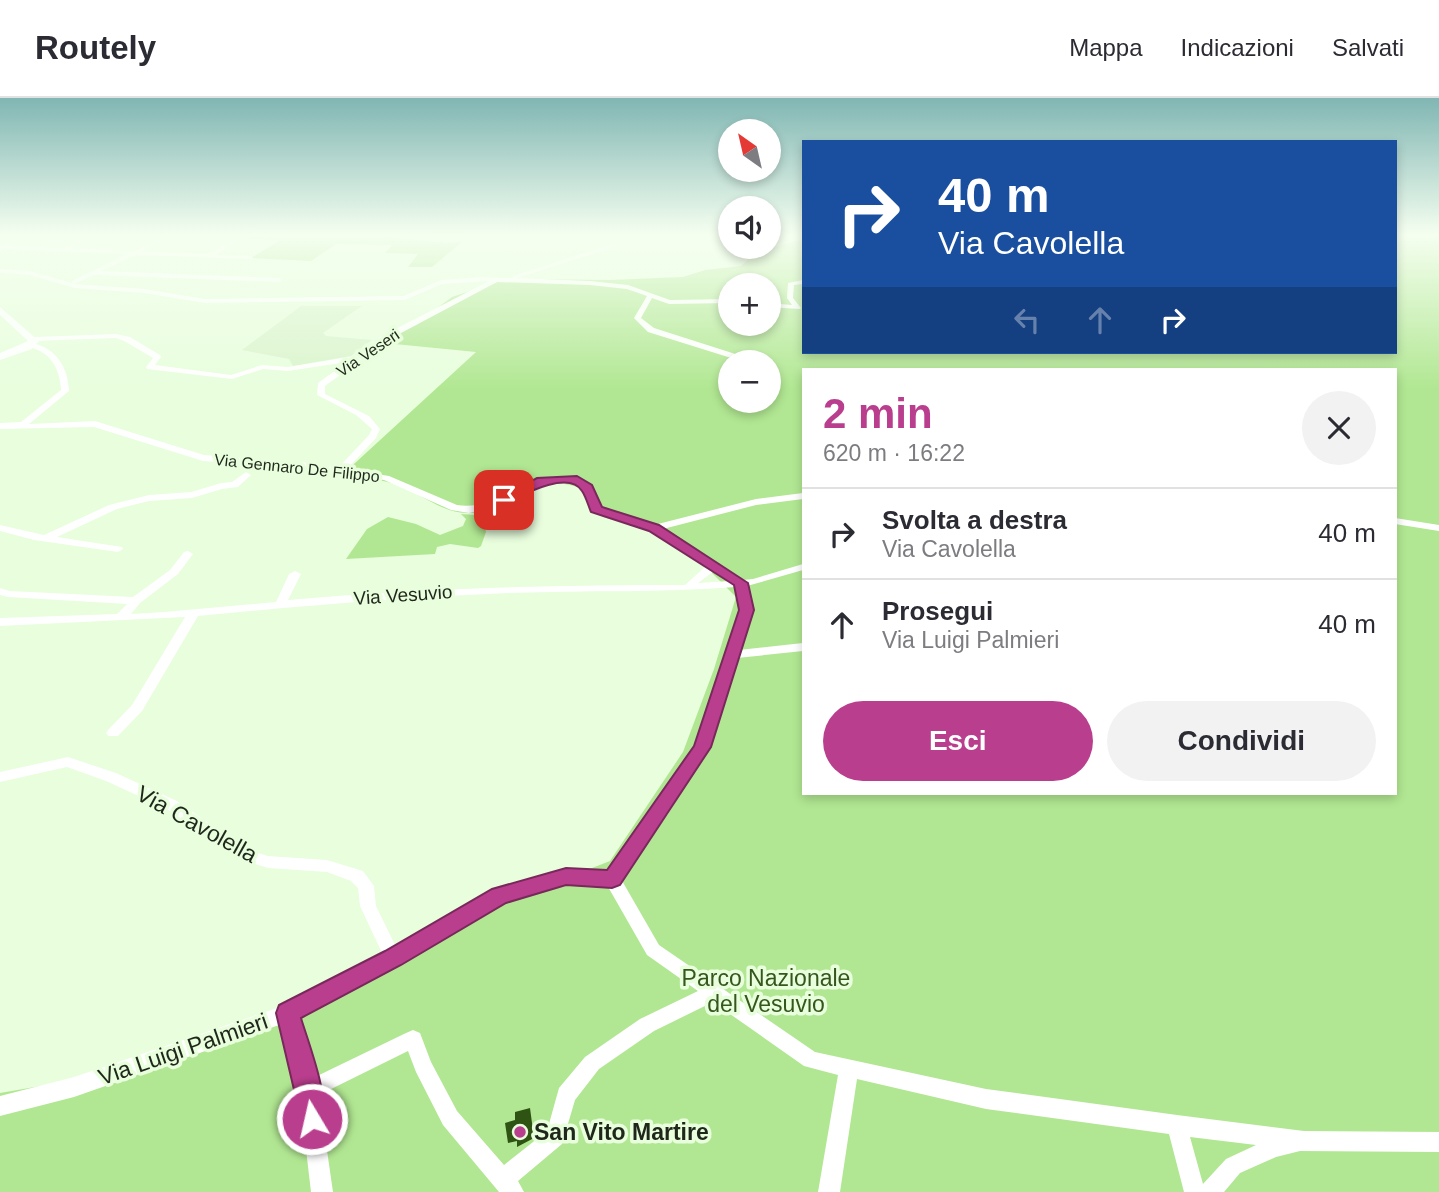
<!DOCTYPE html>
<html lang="it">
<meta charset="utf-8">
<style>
:root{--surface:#fff;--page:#f2f2f3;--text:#2b2b33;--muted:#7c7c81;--line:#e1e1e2;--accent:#ba3e8e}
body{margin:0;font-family:Arial,sans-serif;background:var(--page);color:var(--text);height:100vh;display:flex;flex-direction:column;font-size:26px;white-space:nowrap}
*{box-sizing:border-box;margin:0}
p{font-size:23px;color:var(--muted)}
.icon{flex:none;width:38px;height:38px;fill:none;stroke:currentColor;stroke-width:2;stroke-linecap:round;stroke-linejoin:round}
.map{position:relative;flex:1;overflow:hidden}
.sheet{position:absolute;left:802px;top:270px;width:595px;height:427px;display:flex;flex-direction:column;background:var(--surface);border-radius:0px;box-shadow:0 4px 10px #0003}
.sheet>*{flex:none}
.guide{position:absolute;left:802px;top:42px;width:595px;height:214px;border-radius:0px;box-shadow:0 4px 10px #0003;background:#1a4fa0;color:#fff;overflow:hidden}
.needle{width:46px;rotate:326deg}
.fabs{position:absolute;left:718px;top:21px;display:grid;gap:14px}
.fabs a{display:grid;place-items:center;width:63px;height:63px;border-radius:50%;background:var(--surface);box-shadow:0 4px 10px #0003;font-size:35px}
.pin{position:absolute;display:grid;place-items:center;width:60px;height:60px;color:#fff;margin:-30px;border-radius:14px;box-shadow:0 4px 10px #0006}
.me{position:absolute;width:77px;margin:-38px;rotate:351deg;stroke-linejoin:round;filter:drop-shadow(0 0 5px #0008)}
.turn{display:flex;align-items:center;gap:24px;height:147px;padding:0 21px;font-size:32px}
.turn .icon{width:91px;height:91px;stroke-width:2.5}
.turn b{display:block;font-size:49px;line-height:60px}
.lanes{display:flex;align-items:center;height:66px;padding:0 21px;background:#0003;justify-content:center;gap:35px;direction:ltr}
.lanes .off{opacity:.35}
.round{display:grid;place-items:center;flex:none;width:74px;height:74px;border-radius:37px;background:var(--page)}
.overview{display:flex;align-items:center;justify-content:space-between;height:119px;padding:0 21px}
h1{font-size:42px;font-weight:800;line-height:52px;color:var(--accent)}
.button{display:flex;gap:14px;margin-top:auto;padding:14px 21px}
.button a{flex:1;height:80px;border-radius:42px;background:var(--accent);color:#fff;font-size:28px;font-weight:800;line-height:80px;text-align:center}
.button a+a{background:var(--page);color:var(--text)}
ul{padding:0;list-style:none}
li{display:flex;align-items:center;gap:21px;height:91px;padding:0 21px;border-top:2px solid var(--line)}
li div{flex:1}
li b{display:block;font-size:26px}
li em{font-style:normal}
header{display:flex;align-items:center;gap:42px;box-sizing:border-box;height:98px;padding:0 35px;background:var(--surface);border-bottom:2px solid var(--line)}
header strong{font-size:33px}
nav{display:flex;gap:38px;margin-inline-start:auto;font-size:24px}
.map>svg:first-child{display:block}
.built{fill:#daf4cc}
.green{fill:#b1e792;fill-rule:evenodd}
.building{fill:#2e5313}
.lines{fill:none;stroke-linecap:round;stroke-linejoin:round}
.street{fill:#fff;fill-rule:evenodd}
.secondary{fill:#fff;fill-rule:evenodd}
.route{fill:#ba3e8e;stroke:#79285c;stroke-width:2}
.poi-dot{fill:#ba3e8e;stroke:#e8fedd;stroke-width:2.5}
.labels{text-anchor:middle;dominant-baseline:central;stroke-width:7;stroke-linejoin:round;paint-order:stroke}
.far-street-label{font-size:16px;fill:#1f271b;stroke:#e8fedd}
.street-label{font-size:19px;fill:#1f271b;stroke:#e8fedd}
.near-street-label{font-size:23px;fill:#1f271b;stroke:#e8fedd}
.near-park-label{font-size:23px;fill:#35571d;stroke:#e8fedd}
.near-poi-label{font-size:23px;font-weight:bold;fill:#1f271b;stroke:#e8fedd;text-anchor:start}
</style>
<header>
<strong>Routely</strong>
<nav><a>Mappa</a><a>Indicazioni</a><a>Salvati</a></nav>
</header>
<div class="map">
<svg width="1439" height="1094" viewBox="0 0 1439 1094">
<rect width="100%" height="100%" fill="#e8fedd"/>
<path class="built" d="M 301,208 L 362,208 L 323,235 L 326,238 L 372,242 L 351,258 L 293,268 L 289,261 L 242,252 Z"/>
<g class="green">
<path d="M 252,138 C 295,138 340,135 383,138 C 405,140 437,146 462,144 L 432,169 L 408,169 L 418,156 L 385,155 L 392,147 L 336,146 L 311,163 L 251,160 L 280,142 L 245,141 Z"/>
<path d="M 1395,138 L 1439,138 L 1439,1094 L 0,1094 L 0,995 L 76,982 L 168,952 L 292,905 L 382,858 L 429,829 L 490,799 L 554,775 L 587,772 L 610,763 L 683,654 L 714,571 L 736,499 L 703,466 L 654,434 L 603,419 L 589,409 L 583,391 C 528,370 516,417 466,415 C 442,414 422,397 401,388 C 382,381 362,380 342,377 L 476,254 L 374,244 L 428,217 L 452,199 L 507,181 L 610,182 L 683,179 L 705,172 L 741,168 L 755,155 L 803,141 L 803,254 L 1395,254 ZM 730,187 L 768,187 L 768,226 L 730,226 ZM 730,264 L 768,264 L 768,303 L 730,303 ZM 803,271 L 1395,271 L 1395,695 L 803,695 Z"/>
<path d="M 461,416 L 476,417 L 483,421 L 486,434 L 481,448 L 478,450 L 450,446 L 437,449 L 435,456 L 346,461 L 367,431 L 388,419 L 416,426 L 440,437 L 463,428 L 466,421 Z"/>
</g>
<path class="building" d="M 530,1010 L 534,1040 L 517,1049 L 517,1043 L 508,1045 L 505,1025 L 515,1022 L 515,1014 Z"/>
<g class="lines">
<g class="street">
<path d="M 88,138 L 95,138 L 70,150 L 134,153 L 166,138 L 173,138 L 142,153 L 207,156 L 240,138 L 247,138 L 215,157 L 251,158 L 253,161 L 136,157 L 101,173 L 279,180 L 282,182 L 279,184 L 94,177 L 74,186 L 144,191 L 205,201 L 404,198 L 441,182 L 479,179 L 513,180 L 513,178 L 615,145 L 617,148 L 517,180 L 590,183 L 628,187 L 670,202 L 730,201 L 730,205 L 669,206 L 652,200 L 641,220 L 654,230 L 751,261 L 751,264 L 744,264 L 648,234 L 634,220 L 647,198 L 627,191 L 590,187 L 497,184 L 386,243 L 325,288 L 325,296 L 369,318 L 380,331 L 376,340 L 347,371 L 389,378 L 457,407 C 489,412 511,389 540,381 C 553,377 583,377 592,389 C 596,394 598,403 600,409 L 654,427 L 756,401 L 803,395 L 803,401 L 756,407 L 663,431 L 743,482 L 753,481 L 803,466 L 803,472 L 747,488 L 752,512 L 739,552 L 803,545 L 803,553 L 737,560 L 709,649 L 668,716 L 621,781 L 659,847 L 815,954 L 986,991 L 1177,1017 L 1304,1033 L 1439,1034 L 1439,1054 L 1300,1053 L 1276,1059 L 1240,1075 L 1224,1094 L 1184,1094 L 1169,1036 L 986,1011 L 857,981 L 840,1094 L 818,1094 L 838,977 L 804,968 L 713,904 L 654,933 L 599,971 L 575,1002 L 562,1046 L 518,1083 L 524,1094 L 499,1094 L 443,1027 L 416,974 L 408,953 L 319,997 L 333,1094 L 311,1094 L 299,992 L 282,926 L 74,999 L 0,1018 L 0,998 L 74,979 L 283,908 L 383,857 L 360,808 L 358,790 L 351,783 L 327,774 L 268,770 L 237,760 L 167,711 L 106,683 L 67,669 L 0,684 L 0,674 L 68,659 L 116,675 L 177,703 L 248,752 L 268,758 L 327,762 L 363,773 L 374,788 L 376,808 L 396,849 L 494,793 L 566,773 L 608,774 L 658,708 L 695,649 L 740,512 L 736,489 C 661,495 587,492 512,495 C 407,499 303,508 198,518 L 142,613 L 118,638 L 108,638 L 106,635 L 108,632 L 132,607 L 185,519 L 0,528 L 0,520 L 117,516 L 127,506 L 8,499 L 0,497 L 0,490 L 10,493 L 133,499 L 170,472 L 184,454 L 188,453 L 193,456 L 178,476 L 140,505 L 131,516 L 164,514 L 276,504 L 289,476 L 295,473 L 301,476 L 288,502 C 420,490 552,487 685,487 L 706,468 L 650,432 L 592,413 L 583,390 L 575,385 L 544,386 L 498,408 L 469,415 L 451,412 L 384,382 L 311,371 L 203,363 L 94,329 L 0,331 L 0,325 L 21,324 L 61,292 C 60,271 51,254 29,249 L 29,245 L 32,245 C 56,250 68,269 69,293 L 29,326 L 95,323 L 204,357 L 311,365 L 338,370 L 369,337 L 372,331 L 356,317 L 317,297 L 318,285 L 347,264 L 288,273 L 263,271 L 232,281 L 147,271 L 146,269 L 153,260 L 124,243 L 116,240 L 34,243 L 30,241 L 34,239 L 116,236 L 130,239 L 160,257 L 161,259 L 155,267 L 231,277 L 262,267 L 288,269 L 355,258 L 380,239 L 489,183 L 442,186 L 405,202 L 205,205 L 144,195 L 75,190 L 30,177 L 0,175 L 0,171 L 30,173 L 72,185 L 72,183 L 127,156 L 0,151 L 0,147 L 63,150 ZM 714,473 L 730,483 L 698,485 ZM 566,785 L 607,787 L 647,857 L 698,893 L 640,921 L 585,959 L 559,990 L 547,1033 L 504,1067 L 457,1013 L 431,964 L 420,935 L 413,932 L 406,935 L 315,979 L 298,919 L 399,865 L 505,803 ZM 1190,1039 L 1256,1047 L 1226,1061 L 1203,1086 Z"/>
<path d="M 395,138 L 487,138 L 453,143 Z"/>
<path d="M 803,182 L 803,186 L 794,187 L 793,200 L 801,210 L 800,211 L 768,209 L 768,205 L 792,207 L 787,200 L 788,185 Z"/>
<path d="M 246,374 L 251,377 L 238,389 L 222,391 L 192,400 L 149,403 L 117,411 L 57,439 L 122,449 L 123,451 L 118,454 L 34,442 L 0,433 L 0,427 L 44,437 L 109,407 L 149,397 L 191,394 L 221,385 L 232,384 Z"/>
<path d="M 1395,420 L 1439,427 L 1439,433 L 1395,426 Z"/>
</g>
<g class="secondary">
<path d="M 15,138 L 24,138 L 0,154 L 0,148 Z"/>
<path d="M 0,209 L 39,243 L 32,251 L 0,262 L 0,255 L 28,243 L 0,217 Z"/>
</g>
</g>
<linearGradient id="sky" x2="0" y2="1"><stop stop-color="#80b6b3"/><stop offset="0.47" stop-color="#f5fff0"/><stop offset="1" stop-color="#f5fff0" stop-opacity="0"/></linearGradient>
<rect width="1439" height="291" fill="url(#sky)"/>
<path class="route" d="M 577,378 L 592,387 L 602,409 L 659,427 L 748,485 L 754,512 L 711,649 L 620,787 L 612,790 L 566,787 L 506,805 L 401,867 L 301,920 C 309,947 332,1004 321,1030 L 312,1034 L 303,1030 L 276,915 L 279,907 L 385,853 L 492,791 L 566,770 L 607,772 L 694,648 L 739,512 L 734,487 L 649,433 L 591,414 C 588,407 586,399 582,393 C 569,372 524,396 508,404 L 504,405 L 497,402 L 537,380 Z"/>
<circle class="poi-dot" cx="520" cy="1034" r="7"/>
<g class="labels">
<g class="far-street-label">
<text transform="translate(368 255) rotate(-34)">Via Veseri</text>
<text transform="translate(297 370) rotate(6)">Via Gennaro De Filippo</text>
</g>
<g class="street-label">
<text transform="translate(403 497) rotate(-4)">Via Vesuvio</text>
</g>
<g class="near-street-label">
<text transform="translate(197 726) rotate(29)">Via Cavolella</text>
<text transform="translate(183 951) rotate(-19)">Via Luigi Palmieri</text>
</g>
<g class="near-park-label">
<text x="766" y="880">Parco Nazionale<tspan x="766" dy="26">del Vesuvio</tspan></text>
</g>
<g class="near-poi-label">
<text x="534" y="1034">San Vito Martire</text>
</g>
</g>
</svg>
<div class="fabs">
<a><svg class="needle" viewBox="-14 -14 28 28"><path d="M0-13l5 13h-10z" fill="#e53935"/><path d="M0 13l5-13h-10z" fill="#7c7c81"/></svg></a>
<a><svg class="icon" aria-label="sound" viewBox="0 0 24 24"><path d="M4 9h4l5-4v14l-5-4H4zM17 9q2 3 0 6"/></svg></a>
<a>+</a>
<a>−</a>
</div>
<div class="pin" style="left:504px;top:402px;background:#d93025"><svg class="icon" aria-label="arrive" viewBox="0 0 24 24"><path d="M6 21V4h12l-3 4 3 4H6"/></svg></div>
<svg class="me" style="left:312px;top:1021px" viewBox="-20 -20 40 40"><circle r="17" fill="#ba3e8e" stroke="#fff" stroke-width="3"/><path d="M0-11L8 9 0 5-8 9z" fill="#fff"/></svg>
<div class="guide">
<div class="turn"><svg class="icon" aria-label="right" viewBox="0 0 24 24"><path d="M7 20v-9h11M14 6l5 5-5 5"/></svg><div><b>40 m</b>Via Cavolella</div></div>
<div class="lanes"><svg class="icon off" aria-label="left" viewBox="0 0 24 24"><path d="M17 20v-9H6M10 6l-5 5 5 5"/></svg><svg class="icon off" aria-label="ahead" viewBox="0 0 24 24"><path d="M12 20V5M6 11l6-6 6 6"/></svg><svg class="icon" aria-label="right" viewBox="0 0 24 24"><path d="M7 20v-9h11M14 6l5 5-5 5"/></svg></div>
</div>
<section class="sheet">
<div class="overview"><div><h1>2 min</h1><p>620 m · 16:22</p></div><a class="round"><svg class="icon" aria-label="close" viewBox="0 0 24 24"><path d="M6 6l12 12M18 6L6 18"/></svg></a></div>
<ul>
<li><svg class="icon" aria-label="right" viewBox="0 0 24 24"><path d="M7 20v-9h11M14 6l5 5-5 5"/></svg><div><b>Svolta a destra</b><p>Via Cavolella</p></div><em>40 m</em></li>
<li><svg class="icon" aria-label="ahead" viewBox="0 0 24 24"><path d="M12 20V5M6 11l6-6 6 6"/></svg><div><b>Prosegui</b><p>Via Luigi Palmieri</p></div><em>40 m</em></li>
</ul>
<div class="button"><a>Esci</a><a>Condividi</a></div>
</section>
</div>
